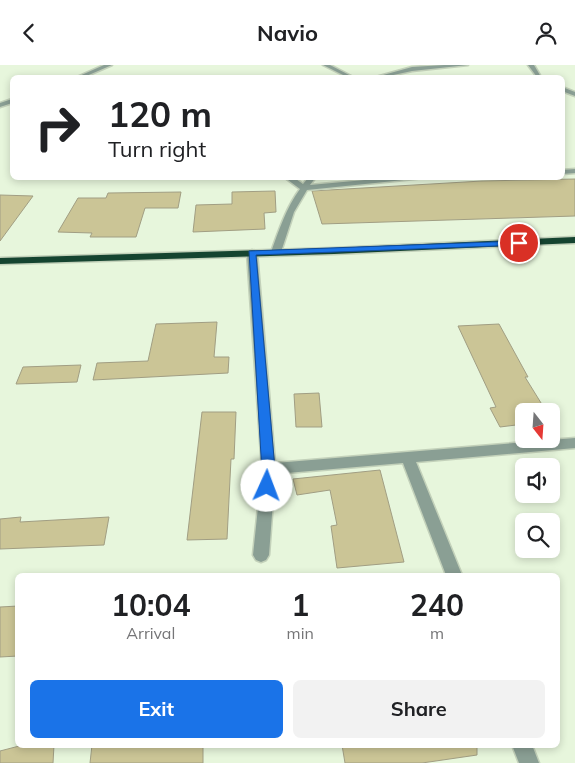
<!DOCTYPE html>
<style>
:root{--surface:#fff;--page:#f2f2f2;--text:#202124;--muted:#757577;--accent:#1a73e8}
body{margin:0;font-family:Mulish,sans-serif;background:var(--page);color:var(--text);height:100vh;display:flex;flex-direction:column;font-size:19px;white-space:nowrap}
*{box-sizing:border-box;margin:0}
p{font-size:16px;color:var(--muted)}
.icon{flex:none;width:28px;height:28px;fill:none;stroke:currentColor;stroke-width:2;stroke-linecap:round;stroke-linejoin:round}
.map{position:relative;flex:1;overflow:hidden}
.drawer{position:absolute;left:15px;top:508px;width:545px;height:175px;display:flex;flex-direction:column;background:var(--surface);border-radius:8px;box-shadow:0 2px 8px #0003}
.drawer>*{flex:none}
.hud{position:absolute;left:10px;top:10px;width:555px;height:105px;border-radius:8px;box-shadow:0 2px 8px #0003;background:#fff;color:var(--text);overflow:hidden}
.needle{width:32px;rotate:163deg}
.buttons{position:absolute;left:515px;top:338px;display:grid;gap:10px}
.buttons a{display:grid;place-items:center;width:45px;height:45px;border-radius:8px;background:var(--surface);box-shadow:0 2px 8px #0003;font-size:25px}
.pin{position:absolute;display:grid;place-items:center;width:42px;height:42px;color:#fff;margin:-21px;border:2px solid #fff;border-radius:50%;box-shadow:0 1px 5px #0007}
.me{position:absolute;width:55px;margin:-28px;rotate:2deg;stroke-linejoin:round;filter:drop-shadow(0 0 4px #0008)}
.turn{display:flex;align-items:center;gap:18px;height:105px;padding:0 15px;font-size:22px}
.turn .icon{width:65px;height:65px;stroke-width:2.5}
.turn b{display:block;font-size:35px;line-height:42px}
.eta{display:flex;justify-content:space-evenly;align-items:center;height:85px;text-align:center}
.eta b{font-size:30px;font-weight:700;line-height:35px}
.cta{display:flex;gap:10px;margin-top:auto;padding:10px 15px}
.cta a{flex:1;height:58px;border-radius:8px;background:var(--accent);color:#fff;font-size:20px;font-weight:700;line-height:58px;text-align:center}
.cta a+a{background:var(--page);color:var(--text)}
header{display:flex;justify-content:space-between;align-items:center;height:65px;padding:0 15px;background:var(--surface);font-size:22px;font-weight:700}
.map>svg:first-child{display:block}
.building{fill:#cbc596;stroke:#a19e83}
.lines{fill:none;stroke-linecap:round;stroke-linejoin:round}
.minor-casing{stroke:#c3d1ba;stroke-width:3}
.highway-casing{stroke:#c3d1ba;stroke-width:3}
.minor{fill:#8a9f94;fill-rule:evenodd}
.highway{fill:#154430;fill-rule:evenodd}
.route{fill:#1a73e8;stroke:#114b97}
</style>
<header><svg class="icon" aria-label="back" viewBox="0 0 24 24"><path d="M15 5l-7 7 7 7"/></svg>Navio<svg class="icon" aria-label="person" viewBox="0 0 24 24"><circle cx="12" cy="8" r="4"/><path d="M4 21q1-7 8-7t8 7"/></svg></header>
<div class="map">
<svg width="575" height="698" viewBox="0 0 575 698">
<rect width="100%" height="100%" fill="#e7f6dc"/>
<g class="building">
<path d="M 575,114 L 575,151 L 322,159 L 312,126 L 482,116 Z"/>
<path d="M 275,126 L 276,147 L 264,148 L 265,164 L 193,167 L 196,140 L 232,139 L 232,127 Z"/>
<path d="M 181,127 L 178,143 L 145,143 L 136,172 L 90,172 L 92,168 L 58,167 L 78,133 L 106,133 L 108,128 Z"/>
<path d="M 0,130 L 33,131 L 0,176 Z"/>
<path d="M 217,257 L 214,292 L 229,292 L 228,308 L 93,315 L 97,298 L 148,296 L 156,259 Z"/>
<path d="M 499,259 L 528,312 L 525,312 L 546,346 L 524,346 L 524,359 L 500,362 L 490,343 L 496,342 L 458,261 Z"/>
<path d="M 81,300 L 77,317 L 16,319 L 23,302 Z"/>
<path d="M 319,328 L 322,362 L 296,362 L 294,329 Z"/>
<path d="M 202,347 L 236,347 L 234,394 L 231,394 L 227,474 L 187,475 Z"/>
<path d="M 380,405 L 404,497 L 337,503 L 331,461 L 337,460 L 330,425 L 297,430 L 293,414 Z"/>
<path d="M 21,452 L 20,457 L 109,452 L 104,480 L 0,484 L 0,454 Z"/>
<path d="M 18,541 L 18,591 L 0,592 L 0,542 Z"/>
<path d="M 23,680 L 54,680 L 53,698 L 0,698 L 0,686 Z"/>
<path d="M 92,680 L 203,680 L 203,698 L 90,698 Z"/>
<path d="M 342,680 L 477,680 L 477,690 L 422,698 L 345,698 Z"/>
</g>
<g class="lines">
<defs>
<g id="minor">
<path d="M 104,0 L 112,0 L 84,12 L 77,12 Z"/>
<path d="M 323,0 L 330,0 L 353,12 L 347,12 Z"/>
<path d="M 444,0 L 468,0 L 412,6 L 384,12 L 376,12 L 412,2 Z"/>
<path d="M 528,0 L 534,0 L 541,12 L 537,12 Z"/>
<path d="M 562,22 L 575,27 L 575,31 L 562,26 Z"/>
<path d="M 12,34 L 12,38 L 0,42 L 0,38 Z"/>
<path d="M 575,104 L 575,108 L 562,109 L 562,105 Z"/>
<path d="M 284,112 L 293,112 L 303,119 L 309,112 L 316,112 L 310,120 L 398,112 L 433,112 L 307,125 L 294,147 L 281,187 L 276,190 L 271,187 C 279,165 286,143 300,124 Z"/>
<path d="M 252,185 L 257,188 L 275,398 L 575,373 L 575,383 L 416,397 L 462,510 L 446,510 L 403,398 L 275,409 L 269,490 L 266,495 L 261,497 L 256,495 L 253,490 L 262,404 L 247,188 Z"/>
<path d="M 512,680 L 532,680 L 539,698 L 519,698 Z"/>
</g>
<path id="highway" d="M 575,172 L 575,178 L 334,189 L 0,199 L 0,193 L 334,183 Z"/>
</defs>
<use href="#minor" class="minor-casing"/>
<use href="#highway" class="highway-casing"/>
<use href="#minor" class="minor"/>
<use href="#highway" class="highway"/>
</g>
<path class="route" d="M 519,176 L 522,176 L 522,180 L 256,190 L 275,404 L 271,425 L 263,425 L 249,186 Z"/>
</svg>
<div class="buttons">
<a><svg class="needle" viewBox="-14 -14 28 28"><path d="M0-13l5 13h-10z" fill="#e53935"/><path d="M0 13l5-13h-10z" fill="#757577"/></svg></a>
<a><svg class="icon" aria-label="sound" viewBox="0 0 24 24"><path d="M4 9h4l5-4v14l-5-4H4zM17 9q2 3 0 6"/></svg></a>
<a><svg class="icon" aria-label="search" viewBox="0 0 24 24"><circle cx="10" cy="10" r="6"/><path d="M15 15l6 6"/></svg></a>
</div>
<div class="pin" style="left:519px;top:178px;background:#d93025"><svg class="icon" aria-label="arrive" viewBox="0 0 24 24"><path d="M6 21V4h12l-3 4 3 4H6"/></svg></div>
<svg class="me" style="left:267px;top:421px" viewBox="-20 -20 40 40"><circle r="19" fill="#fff"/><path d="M0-13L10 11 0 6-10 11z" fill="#1a73e8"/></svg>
<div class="hud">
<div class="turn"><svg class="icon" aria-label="right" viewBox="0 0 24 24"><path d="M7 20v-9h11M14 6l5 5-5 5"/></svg><div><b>120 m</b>Turn right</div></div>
</div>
<section class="drawer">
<div class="eta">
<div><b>10:04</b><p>Arrival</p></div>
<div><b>1</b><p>min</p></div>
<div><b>240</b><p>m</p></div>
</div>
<div class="cta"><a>Exit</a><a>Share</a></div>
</section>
</div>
